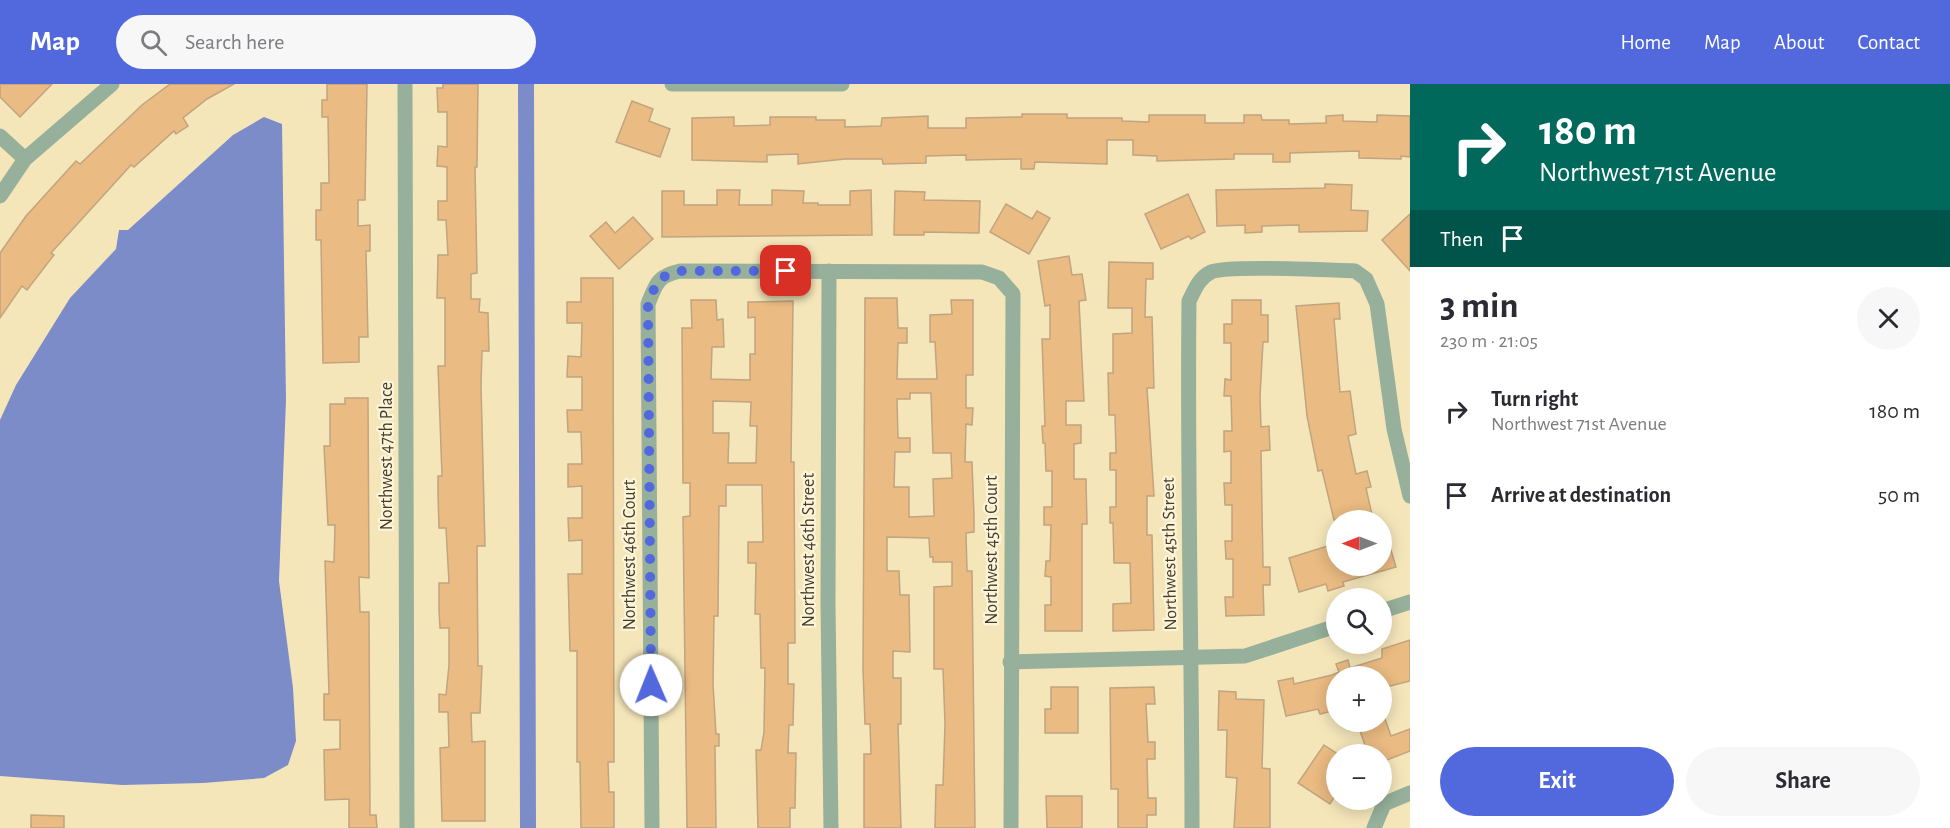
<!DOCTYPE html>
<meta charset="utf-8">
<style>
:root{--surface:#fff;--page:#f7f7f7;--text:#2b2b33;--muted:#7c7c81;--accent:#5269de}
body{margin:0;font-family:"Alegreya Sans",sans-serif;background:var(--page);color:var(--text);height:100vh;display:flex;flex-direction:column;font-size:22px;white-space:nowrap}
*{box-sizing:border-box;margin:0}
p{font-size:20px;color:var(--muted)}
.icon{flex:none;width:33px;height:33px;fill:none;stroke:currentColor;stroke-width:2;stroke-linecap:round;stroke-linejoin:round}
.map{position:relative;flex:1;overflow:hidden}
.panel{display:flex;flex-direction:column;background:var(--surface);width:540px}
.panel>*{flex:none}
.hud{background:#00695c;color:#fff;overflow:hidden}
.needle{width:39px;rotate:270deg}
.controls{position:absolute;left:1326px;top:426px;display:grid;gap:12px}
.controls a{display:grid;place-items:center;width:66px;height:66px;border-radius:50%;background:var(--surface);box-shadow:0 3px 15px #0003;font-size:30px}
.pin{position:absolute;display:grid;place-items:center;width:51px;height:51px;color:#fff;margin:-26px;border-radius:12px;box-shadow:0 3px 9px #0006}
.me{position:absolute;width:66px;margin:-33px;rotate:359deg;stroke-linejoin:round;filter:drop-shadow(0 0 4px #0008)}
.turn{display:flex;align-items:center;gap:21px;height:126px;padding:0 30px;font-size:27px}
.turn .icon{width:78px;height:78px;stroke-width:2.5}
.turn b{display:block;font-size:42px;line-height:51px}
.then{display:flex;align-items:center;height:57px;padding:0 30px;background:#0003;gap:12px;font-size:22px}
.round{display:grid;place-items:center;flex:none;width:63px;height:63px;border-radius:32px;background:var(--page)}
.overview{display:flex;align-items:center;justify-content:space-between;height:102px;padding:0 30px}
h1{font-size:36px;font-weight:700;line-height:45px}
.button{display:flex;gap:12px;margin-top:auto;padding:12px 30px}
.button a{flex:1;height:69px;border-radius:36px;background:var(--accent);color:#fff;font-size:24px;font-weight:700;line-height:69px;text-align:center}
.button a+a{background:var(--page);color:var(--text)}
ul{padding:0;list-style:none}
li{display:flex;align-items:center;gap:18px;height:84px;padding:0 30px}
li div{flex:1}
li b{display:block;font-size:22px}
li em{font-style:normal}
header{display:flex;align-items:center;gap:36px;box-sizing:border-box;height:84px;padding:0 30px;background:var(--accent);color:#fff}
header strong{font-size:28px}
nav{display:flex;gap:33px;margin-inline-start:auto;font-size:21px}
.search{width:420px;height:54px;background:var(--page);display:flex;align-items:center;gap:15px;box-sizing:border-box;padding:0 21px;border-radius:33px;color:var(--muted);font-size:22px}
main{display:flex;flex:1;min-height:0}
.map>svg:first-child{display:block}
.water{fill:#7b8cc8}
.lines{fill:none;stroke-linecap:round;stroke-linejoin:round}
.canal{stroke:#7b8cc8;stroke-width:16}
.building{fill:#eabb82;stroke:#c1a480;stroke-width:1.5;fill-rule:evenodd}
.minor{stroke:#96b09b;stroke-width:15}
.route{stroke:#5269de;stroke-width:10;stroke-dasharray:0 18}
.labels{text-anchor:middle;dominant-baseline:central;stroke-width:4.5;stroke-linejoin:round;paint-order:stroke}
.street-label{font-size:18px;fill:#423c2a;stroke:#fdf4d9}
</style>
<header>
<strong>Map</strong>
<div class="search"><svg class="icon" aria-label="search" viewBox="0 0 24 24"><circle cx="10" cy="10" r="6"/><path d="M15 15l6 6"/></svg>Search here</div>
<nav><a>Home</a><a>Map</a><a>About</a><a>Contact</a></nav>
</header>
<main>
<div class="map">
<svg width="1410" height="744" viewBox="0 0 1410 744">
<rect width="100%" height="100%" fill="#f5e6ba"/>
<path class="water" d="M 264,33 L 282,40 L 286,316 L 279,497 L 293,604 L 296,657 L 288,681 L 264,694 L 203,699 L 122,701 L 0,692 L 0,336 L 16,301 L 70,214 L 116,165 L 119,146 L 128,146 L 233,51 Z"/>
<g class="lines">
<path class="canal" d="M 526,0 L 528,744"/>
</g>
<g class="building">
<path d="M 0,0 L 52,0 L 20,33 L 0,13 Z"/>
<path d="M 170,0 L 234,0 L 207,15 L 183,34 L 188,42 L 176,50 L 174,47 L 134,83 L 131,81 L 51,169 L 54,171 L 27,206 L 22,202 L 0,234 L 0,169 L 26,132 L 76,77 L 80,80 L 142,21 Z"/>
<path d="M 327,0 L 367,0 L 365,116 L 358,116 L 358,142 L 370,141 L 370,167 L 366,167 L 368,253 L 359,253 L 359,278 L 323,279 L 321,156 L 316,156 L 316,126 L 321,126 L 321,99 L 329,99 L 328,33 L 322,33 L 322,16 L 327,16 Z"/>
<path d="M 443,0 L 478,0 L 477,83 L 475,83 L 477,189 L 471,190 L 471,215 L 480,215 L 479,228 L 488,229 L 489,267 L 482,267 L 481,301 L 485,462 L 477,462 L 478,582 L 482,582 L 480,629 L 471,629 L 472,658 L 485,657 L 485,737 L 442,737 L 440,664 L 449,663 L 448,628 L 439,628 L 439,610 L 446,611 L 449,581 L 449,544 L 440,544 L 439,526 L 439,499 L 449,499 L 446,444 L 439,444 L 438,410 L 438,392 L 442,392 L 438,282 L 445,282 L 445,214 L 437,214 L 438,171 L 448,171 L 446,136 L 438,136 L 438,117 L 447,117 L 447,83 L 437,82 L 438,62 L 447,63 L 447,28 L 438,28 L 437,4 L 443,4 Z"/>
<path d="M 632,17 L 653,25 L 649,37 L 670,45 L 660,73 L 616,58 Z"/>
<path d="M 1022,30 L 1067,30 L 1067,34 L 1122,34 L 1122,37 L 1149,38 L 1149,31 L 1205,31 L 1205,39 L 1244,39 L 1244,31 L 1261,31 L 1262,36 L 1289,36 L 1289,40 L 1326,39 L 1326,32 L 1343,31 L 1343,37 L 1377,38 L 1377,31 L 1410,32 L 1410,73 L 1401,72 L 1401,75 L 1359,74 L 1359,67 L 1290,69 L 1290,78 L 1273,78 L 1273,70 L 1234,70 L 1234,75 L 1157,77 L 1157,72 L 1133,71 L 1133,56 L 1107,56 L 1107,80 L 1035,78 L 1034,85 L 1021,85 L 1021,75 L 966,76 L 966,71 L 926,72 L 926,79 L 883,80 L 882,75 L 845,75 L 798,80 L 798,70 L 767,71 L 767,78 L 692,76 L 692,34 L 734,33 L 734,42 L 770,41 L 770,33 L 816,33 L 816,36 L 845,36 L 845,43 L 881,42 L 882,34 L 928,32 L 928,44 L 966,44 L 966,34 L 1022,33 Z"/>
<path d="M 1325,100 L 1352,101 L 1351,126 L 1368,127 L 1367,147 L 1299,148 L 1299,141 L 1262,142 L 1262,148 L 1245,149 L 1245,141 L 1217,142 L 1216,106 L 1325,104 Z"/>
<path d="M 717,106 L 740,106 L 739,121 L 772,121 L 772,106 L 804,107 L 803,119 L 818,119 L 818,121 L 850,121 L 850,107 L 871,106 L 872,151 L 662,153 L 662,107 L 684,107 L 684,121 L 717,121 Z"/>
<path d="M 895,107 L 925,108 L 924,116 L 980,117 L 979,149 L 924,148 L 924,151 L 894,151 Z"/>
<path d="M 1188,110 L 1205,148 L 1191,155 L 1189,152 L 1161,165 L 1145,130 Z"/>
<path d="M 1006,120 L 1032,135 L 1037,127 L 1050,134 L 1029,170 L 990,148 Z"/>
<path d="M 1410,130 L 1410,187 L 1382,156 Z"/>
<path d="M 633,133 L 653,155 L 619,185 L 590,152 L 606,138 L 615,149 Z"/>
<path d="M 1069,172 L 1072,191 L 1082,190 L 1086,216 L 1079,217 L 1084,317 L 1066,317 L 1066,341 L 1081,341 L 1081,359 L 1074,360 L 1074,395 L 1086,395 L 1087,440 L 1082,440 L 1082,547 L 1045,547 L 1045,521 L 1051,521 L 1051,493 L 1045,492 L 1046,477 L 1050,477 L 1051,441 L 1044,441 L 1044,423 L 1052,423 L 1052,387 L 1046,387 L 1045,359 L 1043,359 L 1042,342 L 1045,342 L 1042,255 L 1050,255 L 1050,221 L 1045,222 L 1038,177 Z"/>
<path d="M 1109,178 L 1153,179 L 1153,195 L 1146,195 L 1145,233 L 1152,233 L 1154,304 L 1147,304 L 1154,412 L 1147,412 L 1147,451 L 1152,451 L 1154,546 L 1113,547 L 1113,520 L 1131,519 L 1130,479 L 1114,479 L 1113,439 L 1110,439 L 1110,423 L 1116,423 L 1116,386 L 1110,386 L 1110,369 L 1116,369 L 1115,331 L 1109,331 L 1108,289 L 1113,289 L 1113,250 L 1132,249 L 1132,224 L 1108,224 Z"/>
<path d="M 581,194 L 613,194 L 614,678 L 608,678 L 609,708 L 614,708 L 614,744 L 581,744 L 580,678 L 577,678 L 577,567 L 570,567 L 568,490 L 582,490 L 582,456 L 569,457 L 568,434 L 582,434 L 582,402 L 568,403 L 568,380 L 582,380 L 581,348 L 568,348 L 567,326 L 582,326 L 582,293 L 567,293 L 568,272 L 581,273 L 582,239 L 567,239 L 567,218 L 581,218 Z"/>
<path d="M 865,214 L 897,214 L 898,244 L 907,244 L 907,259 L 898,259 L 897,295 L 937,295 L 935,258 L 930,258 L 930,231 L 952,230 L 951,216 L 973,216 L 973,291 L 966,291 L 966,324 L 973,324 L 972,341 L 966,340 L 965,378 L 972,378 L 974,431 L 974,448 L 966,449 L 967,487 L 972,487 L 975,744 L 935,744 L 936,701 L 943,701 L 945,640 L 943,585 L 934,585 L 934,503 L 952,502 L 952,478 L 933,478 L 933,473 L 930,473 L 929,454 L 887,453 L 887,487 L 899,487 L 900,511 L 909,511 L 910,568 L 893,567 L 893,594 L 901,594 L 901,640 L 898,640 L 901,744 L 864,744 L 864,670 L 871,670 L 870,640 L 865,640 L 863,585 ZM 910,309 L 931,309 L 933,369 L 951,369 L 952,394 L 933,395 L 934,432 L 909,433 L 909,403 L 894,403 L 895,368 L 910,368 L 910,354 L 898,354 L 897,315 L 910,315 Z"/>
<path d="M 691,216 L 716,216 L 717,236 L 723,235 L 724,263 L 712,263 L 711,295 L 750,296 L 750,270 L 755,270 L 755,233 L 748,234 L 748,218 L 793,217 L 791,378 L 794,378 L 795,559 L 788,559 L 788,600 L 794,600 L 793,641 L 789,641 L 788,669 L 796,669 L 795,724 L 790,724 L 790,744 L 758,744 L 756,666 L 761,666 L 764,648 L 765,584 L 761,584 L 760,530 L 755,530 L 756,479 L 748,479 L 748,458 L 763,458 L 762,401 L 726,401 L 726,422 L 719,422 L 718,532 L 714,532 L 713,600 L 716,650 L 719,650 L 719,662 L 715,662 L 716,744 L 687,744 L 683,433 L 690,432 L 690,399 L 683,399 L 682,244 L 692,244 ZM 713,317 L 751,318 L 750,342 L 757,342 L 756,379 L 728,379 L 729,349 L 713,349 Z"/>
<path d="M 1232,216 L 1261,216 L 1261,231 L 1268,231 L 1268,258 L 1263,258 L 1260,313 L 1261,343 L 1269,342 L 1270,366 L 1261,367 L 1263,483 L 1270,483 L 1270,501 L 1263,501 L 1264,531 L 1226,532 L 1225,513 L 1233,513 L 1233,475 L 1226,475 L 1225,457 L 1232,457 L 1232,421 L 1225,421 L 1224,399 L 1231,399 L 1231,367 L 1224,368 L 1224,347 L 1232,347 L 1231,312 L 1224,312 L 1225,295 L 1231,296 L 1231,259 L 1224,259 L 1224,240 L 1232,240 Z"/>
<path d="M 1339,219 L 1340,235 L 1334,235 L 1340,308 L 1350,307 L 1356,350 L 1348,352 L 1356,390 L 1367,387 L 1371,403 L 1366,404 L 1372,431 L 1348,436 L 1334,436 L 1322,386 L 1318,387 L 1307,332 L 1296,222 Z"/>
<path d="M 345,314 L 368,314 L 369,494 L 359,493 L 360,528 L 369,528 L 370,731 L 376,731 L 377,744 L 349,744 L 349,715 L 325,716 L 324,666 L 340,665 L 340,636 L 324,636 L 324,610 L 329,610 L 325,477 L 334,478 L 335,441 L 328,441 L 324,362 L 330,362 L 330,320 L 345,320 Z"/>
<path d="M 1385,446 L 1396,483 L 1343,498 L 1344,502 L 1328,507 L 1326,500 L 1299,508 L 1289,474 L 1331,461 L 1336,482 L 1382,482 L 1382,447 Z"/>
<path d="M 1410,556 L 1410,597 L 1382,604 L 1382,592 L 1336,592 L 1336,626 L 1320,630 L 1318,625 L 1286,632 L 1278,597 L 1293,594 L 1294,600 L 1332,591 L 1339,588 L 1336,580 L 1348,576 L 1350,584 L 1382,574 L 1382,565 Z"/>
<path d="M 1051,603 L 1078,603 L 1078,649 L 1045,649 L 1045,625 L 1051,625 Z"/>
<path d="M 1154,603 L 1155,620 L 1146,620 L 1148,658 L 1155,658 L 1155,675 L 1147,675 L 1148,714 L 1156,714 L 1156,731 L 1147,731 L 1147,744 L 1118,744 L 1118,705 L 1111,705 L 1110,604 Z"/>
<path d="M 1219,607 L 1236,608 L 1236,615 L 1264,616 L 1262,684 L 1270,685 L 1270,744 L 1234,744 L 1237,694 L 1226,693 L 1227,646 L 1218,646 Z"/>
<path d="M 1385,635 L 1391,652 L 1410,645 L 1410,667 L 1382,678 L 1382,670 L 1368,670 L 1359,644 Z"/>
<path d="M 1324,661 L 1336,669 L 1336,710 L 1330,720 L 1298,699 Z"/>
<path d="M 1046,712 L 1082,712 L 1082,744 L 1047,744 Z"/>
<path d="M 31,731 L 64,732 L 64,744 L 31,744 Z"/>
</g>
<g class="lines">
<g class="minor">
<path d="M 405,0 L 407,744"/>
<path d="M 672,0 L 842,0"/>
<path d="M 0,52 L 25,75"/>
<path d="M 0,112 L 25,75 L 112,0"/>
<path d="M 829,187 L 828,521 L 831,744"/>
<path d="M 1382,527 L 1410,518"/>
<path d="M 1010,578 L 1245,572 L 1336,542"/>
<path d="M 652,744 L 648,220 C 656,200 657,192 680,187 L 982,188 L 999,194 L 1013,210 L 1011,744"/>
<path d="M 1192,744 C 1192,568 1187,393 1189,217 C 1195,205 1199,194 1211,188 C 1226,181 1332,186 1355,187 L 1366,195 L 1377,220 L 1394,345 L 1410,412"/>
<path d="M 1374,744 L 1384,720 L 1410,709"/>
</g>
</g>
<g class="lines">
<path class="route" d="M 651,601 L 648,220 C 656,200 657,192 680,187 L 786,187"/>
</g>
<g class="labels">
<g class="street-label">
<text transform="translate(387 372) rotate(-90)">Northwest 47th Place</text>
<text transform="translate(809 466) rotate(-90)">Northwest 46th Street</text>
<text transform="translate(992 466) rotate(-90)">Northwest 45th Court</text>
<text transform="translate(1170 470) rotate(-91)">Northwest 45th Street</text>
<text transform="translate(630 471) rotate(-90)">Northwest 46th Court</text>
</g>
</g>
</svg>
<div class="controls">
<a><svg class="needle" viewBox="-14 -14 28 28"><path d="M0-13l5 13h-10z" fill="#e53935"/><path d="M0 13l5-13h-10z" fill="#7c7c81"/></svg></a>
<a><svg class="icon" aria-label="search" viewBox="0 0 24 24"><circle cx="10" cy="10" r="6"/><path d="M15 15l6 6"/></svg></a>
<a>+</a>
<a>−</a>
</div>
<div class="pin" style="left:786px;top:187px;background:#d93025"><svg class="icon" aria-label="arrive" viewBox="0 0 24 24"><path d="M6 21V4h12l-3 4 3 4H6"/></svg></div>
<svg class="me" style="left:651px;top:601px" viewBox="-20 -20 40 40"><circle r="19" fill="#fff"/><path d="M0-13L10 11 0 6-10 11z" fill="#5269de"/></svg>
</div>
<section class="panel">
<div class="hud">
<div class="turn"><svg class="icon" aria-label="right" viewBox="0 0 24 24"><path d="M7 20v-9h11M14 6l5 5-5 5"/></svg><div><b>180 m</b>Northwest 71st Avenue</div></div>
<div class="then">Then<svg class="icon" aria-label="arrive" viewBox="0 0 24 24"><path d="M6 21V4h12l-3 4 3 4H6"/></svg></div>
</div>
<div class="overview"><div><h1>3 min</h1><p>230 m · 21:05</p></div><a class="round"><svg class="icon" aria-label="close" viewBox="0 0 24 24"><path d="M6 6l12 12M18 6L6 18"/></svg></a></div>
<ul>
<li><svg class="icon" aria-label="right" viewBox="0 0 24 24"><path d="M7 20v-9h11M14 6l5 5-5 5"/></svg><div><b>Turn right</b><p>Northwest 71st Avenue</p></div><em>180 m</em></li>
<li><svg class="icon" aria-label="arrive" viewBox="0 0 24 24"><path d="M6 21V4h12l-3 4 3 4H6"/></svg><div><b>Arrive at destination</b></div><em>50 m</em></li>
</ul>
<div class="button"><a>Exit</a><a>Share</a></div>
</section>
</main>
